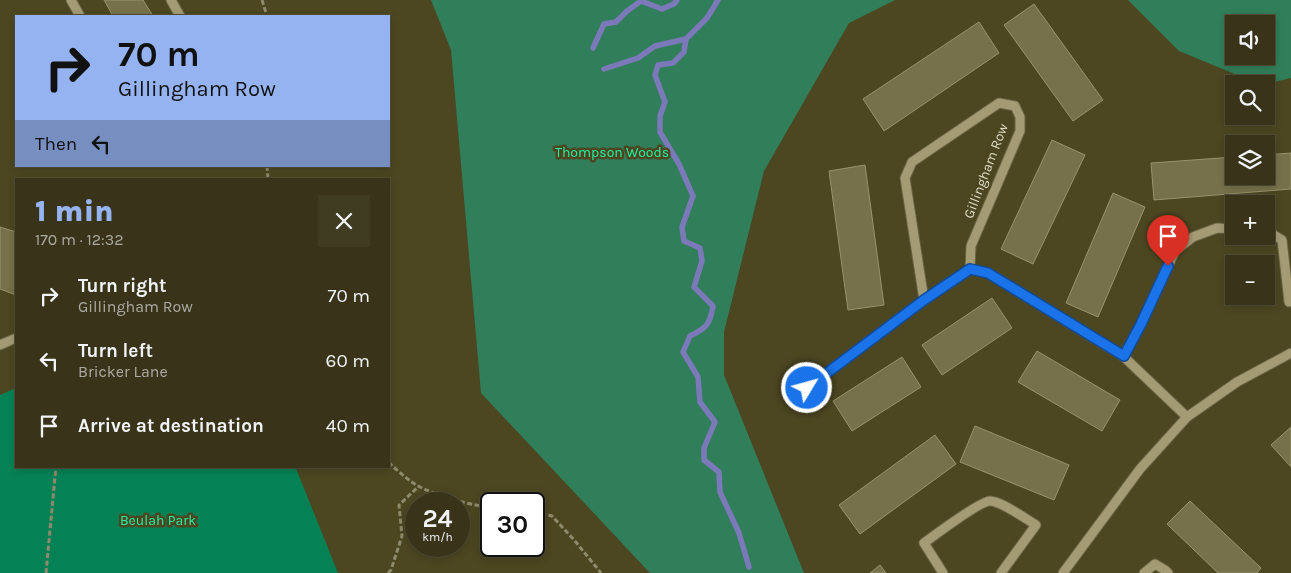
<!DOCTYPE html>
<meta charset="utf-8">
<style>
:root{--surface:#393419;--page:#403c22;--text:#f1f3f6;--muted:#abaaa2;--line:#534f38;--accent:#95b2f1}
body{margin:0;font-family:Karla,sans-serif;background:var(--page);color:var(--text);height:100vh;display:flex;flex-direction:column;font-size:19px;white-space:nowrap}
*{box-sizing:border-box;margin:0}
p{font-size:16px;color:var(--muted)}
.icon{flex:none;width:28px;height:28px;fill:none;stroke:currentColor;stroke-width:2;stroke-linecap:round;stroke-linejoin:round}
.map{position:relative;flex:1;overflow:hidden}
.side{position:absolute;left:15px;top:178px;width:375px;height:290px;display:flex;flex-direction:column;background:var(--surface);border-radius:0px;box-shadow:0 2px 8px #0003,0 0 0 1px var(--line)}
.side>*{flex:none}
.guide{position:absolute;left:15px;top:15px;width:375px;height:152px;border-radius:0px;box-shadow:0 2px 8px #0003,0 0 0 1px var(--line);background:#95b2f1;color:#111;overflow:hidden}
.fabs{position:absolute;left:1225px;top:15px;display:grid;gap:10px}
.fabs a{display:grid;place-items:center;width:50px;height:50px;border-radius:0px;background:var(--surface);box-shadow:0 2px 8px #0003,0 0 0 1px var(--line);font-size:25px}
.speed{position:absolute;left:405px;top:492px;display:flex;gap:10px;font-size:25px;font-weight:700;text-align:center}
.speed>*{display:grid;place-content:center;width:65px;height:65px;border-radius:50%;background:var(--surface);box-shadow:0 2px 8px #0003,0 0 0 1px var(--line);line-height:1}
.speed small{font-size:12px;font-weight:400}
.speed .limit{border:2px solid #111;border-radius:8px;background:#fff;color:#111}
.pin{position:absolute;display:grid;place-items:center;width:42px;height:42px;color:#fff;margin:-51px -21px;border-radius:50% 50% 50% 0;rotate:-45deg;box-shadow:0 0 5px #0007}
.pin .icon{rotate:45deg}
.me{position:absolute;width:55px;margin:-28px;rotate:53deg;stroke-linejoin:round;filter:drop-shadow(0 0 4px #0008)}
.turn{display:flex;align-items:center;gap:18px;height:105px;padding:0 20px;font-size:22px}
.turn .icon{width:65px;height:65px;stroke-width:2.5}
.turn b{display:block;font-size:35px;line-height:42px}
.then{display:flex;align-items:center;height:48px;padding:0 20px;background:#0003;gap:10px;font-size:19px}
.round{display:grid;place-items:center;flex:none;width:52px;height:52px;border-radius:0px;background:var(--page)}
.summary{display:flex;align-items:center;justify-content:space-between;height:85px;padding:0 20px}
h1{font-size:30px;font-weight:800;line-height:38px;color:var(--accent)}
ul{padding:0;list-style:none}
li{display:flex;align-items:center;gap:15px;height:65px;padding:0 20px}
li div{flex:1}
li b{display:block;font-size:19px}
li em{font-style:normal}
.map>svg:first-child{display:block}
.green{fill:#058255}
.forest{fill:#317e5a;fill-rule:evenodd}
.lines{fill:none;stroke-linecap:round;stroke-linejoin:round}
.stream{stroke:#7c79ba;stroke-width:5.5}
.building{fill:#77714b;stroke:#99936b}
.minor-casing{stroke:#696443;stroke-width:11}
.path{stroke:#8e8a6c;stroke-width:3;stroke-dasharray:5 2.5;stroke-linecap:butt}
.minor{stroke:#a29b74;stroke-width:9}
.route-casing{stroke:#114b97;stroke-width:12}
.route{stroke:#1a73e8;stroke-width:9}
.labels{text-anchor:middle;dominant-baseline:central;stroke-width:5;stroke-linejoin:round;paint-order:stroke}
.park-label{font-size:14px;fill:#21f4a4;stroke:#4c4621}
.street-label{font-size:14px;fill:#dfdcc7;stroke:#4c4621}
</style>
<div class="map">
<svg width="1291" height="573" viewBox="0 0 1291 573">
<rect width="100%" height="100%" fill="#4c4621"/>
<path class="green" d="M 16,388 L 16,466 L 295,466 L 338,573 L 0,573 L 0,395 Z"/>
<g class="forest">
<path d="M 431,0 L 895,0 L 849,23 L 764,171 L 724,332 L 724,375 L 804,573 L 650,573 L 481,393 L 451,50 Z"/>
<path d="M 1128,0 L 1291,0 L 1291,78 L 1266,84 L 1259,84 L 1179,51 ZM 1234,24 L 1266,24 L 1266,56 L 1234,56 Z"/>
</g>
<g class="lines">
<g class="stream">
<path d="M 686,39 L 684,52 L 673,63 L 658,65 L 655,75 L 665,102 L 660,116 L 660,132 L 679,164 L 693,196 L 682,227 L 684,241 L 700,248 L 702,261 L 694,287 L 713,306 C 710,324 707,328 690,336 L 683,352 L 698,377 L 700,402 L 715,422 L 704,448 L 704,460 L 719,472 L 720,492 L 739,533 L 749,567"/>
<path d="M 593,48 L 604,24 L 616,22 L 627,11 L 641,1 L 662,9 L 674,4 L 677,0"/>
<path d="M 604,69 L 638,58 L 655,46 L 686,39 L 707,18 L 718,0"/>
</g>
</g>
<g class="building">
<path d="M 104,0 L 143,0 L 153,16 L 113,16 Z"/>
<path d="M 1034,4 L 1103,100 L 1073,121 L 1004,25 Z"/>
<path d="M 979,22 L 999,53 L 884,131 L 863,99 Z"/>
<path d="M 1052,140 L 1085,155 L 1033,264 L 1001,249 Z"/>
<path d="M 1291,153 L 1291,189 L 1154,200 L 1151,163 L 1234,157 L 1234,176 L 1266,176 L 1266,155 Z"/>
<path d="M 865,165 L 884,305 L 848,310 L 829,171 Z"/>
<path d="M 1113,193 L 1145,207 L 1098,317 L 1066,303 Z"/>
<path d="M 0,227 L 16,232 L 16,295 L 0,289 Z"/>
<path d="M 992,298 L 1012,328 L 942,375 L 922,345 Z"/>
<path d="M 1037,351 L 1120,400 L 1102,431 L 1018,382 Z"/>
<path d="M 902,357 L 921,387 L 852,431 L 833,401 Z"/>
<path d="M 975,426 L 1069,465 L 1054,500 L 960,462 Z"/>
<path d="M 1291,427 L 1291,467 L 1271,445 Z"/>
<path d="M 935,435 L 956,464 L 860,534 L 839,505 Z"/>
<path d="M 1190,501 L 1261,568 L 1257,573 L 1218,573 L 1167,524 Z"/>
<path d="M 880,565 L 886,573 L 870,573 Z"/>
</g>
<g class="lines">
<defs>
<g id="minor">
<path d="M 71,0 L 80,16"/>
<path d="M 171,0 L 180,16"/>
<path d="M 1266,230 L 1282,240 L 1289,302"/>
<path d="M 924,300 L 970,269"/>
<path d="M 0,345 L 16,338"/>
<path d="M 1123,356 L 1141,325 L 1175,251 L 1193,237 L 1217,228 L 1234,229"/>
<path d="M 807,388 L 924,300 L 905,178 L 912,162 L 999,103 L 1015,106 L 1020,117 L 1020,131 L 971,246 L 970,269 L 988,273 L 1123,356 L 1187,417"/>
<path d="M 943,573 L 924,543 C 935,535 980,501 990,501 C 1001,501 1026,519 1036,525 L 1001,573"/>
<path d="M 1063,573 L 1140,469 L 1187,417 L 1237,382 L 1291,353"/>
<path d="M 1144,573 L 1155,564 L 1165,570 L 1168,573"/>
</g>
</defs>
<use href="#minor" class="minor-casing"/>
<g class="path">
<path d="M 262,0 L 267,16"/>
<path d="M 267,166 L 268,179"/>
<path d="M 389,462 L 392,466 C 401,473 410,482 420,487 C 441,497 468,505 491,507"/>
<path d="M 534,511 L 552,516 L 575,541 L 601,573"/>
<path d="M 46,573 L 56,466"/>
<path d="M 388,573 L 391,570 L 402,536 L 399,505 L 419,486"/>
</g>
<use href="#minor" class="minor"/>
</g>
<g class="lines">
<defs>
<path id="route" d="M 807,388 L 924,300 L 970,269 L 988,273 L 1124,356 L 1141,324 L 1168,266"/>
</defs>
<use href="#route" class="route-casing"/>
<use href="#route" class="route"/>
</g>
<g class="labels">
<g class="park-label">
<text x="612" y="152">Thompson Woods</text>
<text x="158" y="520">Beulah Park</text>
</g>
<g class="street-label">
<text transform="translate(986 171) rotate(-69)">Gillingham Row</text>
</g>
</g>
</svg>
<div class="fabs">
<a><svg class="icon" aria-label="sound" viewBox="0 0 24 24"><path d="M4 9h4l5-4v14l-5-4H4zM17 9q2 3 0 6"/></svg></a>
<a><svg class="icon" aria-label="search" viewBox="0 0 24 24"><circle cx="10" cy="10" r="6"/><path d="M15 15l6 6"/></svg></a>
<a><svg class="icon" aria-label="layers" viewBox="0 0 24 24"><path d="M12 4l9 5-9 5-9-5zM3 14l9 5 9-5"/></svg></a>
<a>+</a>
<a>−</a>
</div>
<div class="speed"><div>24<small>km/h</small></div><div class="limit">30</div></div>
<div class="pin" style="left:1168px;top:266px;background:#d93025"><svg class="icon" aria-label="arrive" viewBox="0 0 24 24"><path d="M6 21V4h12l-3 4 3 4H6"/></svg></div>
<svg class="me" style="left:807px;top:388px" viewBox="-20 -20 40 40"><circle r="17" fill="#1a73e8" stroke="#fff" stroke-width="3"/><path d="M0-11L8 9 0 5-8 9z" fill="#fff"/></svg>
<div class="guide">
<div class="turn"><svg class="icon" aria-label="right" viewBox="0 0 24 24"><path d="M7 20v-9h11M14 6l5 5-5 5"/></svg><div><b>70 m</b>Gillingham Row</div></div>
<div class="then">Then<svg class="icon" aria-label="left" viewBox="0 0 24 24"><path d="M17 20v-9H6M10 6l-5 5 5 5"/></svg></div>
</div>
<section class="side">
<div class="summary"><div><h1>1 min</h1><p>170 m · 12:32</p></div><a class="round"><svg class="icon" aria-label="close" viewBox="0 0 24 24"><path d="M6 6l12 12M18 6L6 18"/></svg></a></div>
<ul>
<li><svg class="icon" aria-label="right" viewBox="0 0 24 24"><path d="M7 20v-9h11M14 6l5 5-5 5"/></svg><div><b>Turn right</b><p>Gillingham Row</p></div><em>70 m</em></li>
<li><svg class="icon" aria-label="left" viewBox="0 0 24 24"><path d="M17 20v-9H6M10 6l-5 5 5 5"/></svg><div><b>Turn left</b><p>Bricker Lane</p></div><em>60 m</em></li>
<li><svg class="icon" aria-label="arrive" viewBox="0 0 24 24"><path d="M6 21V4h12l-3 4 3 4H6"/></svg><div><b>Arrive at destination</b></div><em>40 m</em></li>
</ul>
</section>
</div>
